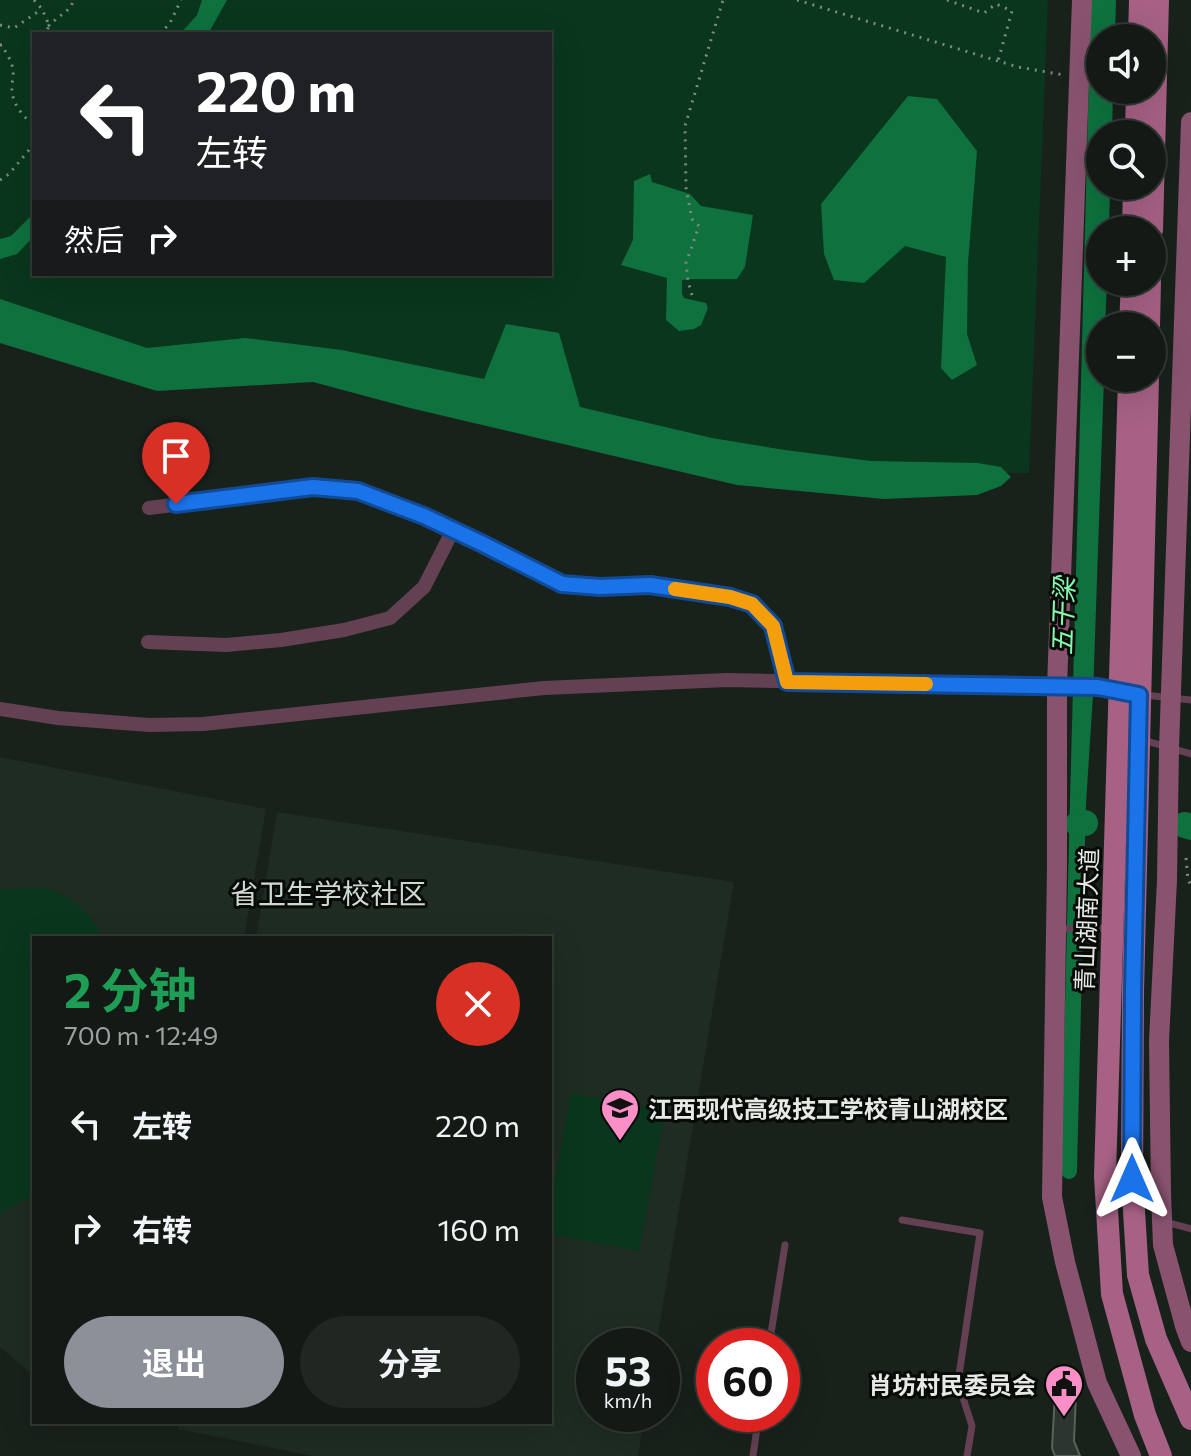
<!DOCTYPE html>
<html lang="zh">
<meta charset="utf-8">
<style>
:root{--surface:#131914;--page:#202622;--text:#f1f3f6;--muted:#9da0a0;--line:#323834;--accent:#8c9099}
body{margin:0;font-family:Commissioner,"Noto Sans SC",sans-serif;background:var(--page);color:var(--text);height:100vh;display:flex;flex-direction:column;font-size:30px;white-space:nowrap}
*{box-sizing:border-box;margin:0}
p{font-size:26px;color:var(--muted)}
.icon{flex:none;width:44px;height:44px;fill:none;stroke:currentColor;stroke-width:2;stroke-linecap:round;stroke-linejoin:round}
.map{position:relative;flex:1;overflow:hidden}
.side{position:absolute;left:32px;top:936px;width:520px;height:488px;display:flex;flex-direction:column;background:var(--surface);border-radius:0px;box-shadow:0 8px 32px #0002,0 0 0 2px var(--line)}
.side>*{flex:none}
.guide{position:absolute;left:32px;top:32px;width:520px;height:244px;border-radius:0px;box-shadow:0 8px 32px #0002,0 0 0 2px var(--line);background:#202124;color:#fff;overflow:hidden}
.controls{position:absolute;left:1086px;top:24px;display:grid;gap:16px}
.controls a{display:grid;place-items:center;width:80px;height:80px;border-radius:50%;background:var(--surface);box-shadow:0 8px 32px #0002,0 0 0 2px var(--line);font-size:40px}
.speed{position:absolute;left:576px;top:1328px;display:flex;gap:16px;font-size:40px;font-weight:700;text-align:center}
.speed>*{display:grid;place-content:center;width:104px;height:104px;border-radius:50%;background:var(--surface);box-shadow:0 8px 32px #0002,0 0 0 2px var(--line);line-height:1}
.speed small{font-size:20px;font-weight:400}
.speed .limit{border:12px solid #d22;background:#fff;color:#111}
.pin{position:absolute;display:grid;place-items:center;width:68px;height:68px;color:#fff;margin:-82px -34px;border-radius:50% 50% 50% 0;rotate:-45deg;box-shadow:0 0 8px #0007}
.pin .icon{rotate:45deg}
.me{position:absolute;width:88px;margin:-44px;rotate:0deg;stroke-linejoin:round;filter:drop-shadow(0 0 6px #0008)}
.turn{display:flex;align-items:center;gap:28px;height:168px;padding:0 32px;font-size:36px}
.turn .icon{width:104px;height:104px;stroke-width:2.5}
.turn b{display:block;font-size:56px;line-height:68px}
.then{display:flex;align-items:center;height:76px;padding:0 32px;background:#0003;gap:16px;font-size:30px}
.round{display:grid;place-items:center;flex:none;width:84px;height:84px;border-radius:42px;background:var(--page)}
.head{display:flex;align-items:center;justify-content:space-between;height:136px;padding:0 32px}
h1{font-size:48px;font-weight:700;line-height:60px;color:#1e9e55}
.primary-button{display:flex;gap:16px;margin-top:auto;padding:16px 32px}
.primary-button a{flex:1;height:92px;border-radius:48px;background:var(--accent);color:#fff;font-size:32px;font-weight:700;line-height:92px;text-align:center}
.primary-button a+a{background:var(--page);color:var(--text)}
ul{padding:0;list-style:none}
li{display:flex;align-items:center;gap:24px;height:104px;padding:0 32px}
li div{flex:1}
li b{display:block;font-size:30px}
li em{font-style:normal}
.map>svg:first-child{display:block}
.built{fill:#1e2c22}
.green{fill:#09361d;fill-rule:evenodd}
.water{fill:#0e713e}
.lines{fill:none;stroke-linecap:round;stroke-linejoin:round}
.canal{stroke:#0e713e;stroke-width:16}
.river{stroke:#0e713e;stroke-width:26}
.building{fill:#2c352f;stroke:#58625b;stroke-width:2}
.path{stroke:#828984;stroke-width:3;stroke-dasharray:2 6;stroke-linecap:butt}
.service{stroke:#634152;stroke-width:7}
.minor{stroke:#634152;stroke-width:14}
.secondary{stroke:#89536f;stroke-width:20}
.primary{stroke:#a66185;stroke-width:22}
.route-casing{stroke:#114b97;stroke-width:20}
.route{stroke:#1a73e8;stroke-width:14}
.slow{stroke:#f59e0b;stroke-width:14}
.labels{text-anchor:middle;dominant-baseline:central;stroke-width:6;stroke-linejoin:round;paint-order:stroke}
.street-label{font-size:24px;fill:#e5eae6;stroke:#070a07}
.poi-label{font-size:24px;font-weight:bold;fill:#e5eae6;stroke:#070a07;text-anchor:start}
.water-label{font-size:26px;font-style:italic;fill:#86f8ae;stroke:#070a07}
.quarter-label{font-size:28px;fill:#ced9d1;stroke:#070a07}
</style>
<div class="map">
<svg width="1191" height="1456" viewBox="0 0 1191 1456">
<rect width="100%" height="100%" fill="#19211b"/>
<g class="built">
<path d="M 0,757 L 266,809 L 244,938 L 34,938 L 34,1376 L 0,1347 Z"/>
<path d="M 277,812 L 734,882 L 656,1346 L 594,1346 L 594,1414 L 645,1414 L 638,1456 L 313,1456 L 178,1429 L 179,1422 L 550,1422 L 550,938 L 256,938 Z"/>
</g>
<g class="green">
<path d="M 0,0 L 1048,0 L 1029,473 L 756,474 L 309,360 L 167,368 L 0,333 ZM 34,34 L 550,34 L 550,274 L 34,274 Z"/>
<path d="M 0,889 C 15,889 31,887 46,889 C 64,891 100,918 100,938 L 34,938 L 34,1193 L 28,1198 L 0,1214 Z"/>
<path d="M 571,1093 L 665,1111 L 639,1251 L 550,1234 L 550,1205 Z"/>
</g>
<g class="water">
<path d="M 202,0 L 227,0 L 208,34 L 180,34 L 197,15 Z"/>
<path d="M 1091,0 L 1116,0 L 1115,38 L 1100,38 L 1100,90 L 1113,90 L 1112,134 L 1100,134 L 1100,186 L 1110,186 L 1109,230 L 1100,230 L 1100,282 L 1107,282 L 1105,326 L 1100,326 L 1100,378 L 1104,378 L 1093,695 L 1086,804 L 1085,811 L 1078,819 L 1071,808 L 1070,801 Z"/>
<path d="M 908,96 L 937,99 L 977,151 L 968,263 L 967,334 L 977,365 L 952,380 L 941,368 L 946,257 L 905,246 L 864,283 L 834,280 L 824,254 L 821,204 Z"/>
<path d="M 650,174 L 652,182 L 690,194 L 701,206 L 753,215 L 745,267 L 737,279 L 695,279 L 682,280 L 682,294 L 684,298 L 706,303 L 708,308 L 701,325 L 694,329 L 679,331 L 666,320 L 667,278 L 621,265 L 633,240 L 634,181 Z"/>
<path d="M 34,213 L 34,236 L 17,254 L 0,259 L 0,239 L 11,236 Z"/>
<path d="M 0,299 L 147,348 L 245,338 L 342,350 L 484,379 L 506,324 L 559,333 L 580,407 L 712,438 L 785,450 L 871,461 L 978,463 L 1001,467 L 1011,477 L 1001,486 L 977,495 L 884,499 L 737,485 L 410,408 L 313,382 L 157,391 L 0,343 Z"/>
</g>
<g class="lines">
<path class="canal" d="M 1069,1171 L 1078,800"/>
<g class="river">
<path d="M 1078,824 L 1085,823"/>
<path d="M 1185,825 L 1191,827"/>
</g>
</g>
<path class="building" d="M 1055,1393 L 1076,1394 L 1074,1441 L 1080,1456 L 1055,1456 L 1052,1448 Z"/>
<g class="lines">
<g class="path">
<path d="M 34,0 L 42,9 L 49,25 L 46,34"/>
<path d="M 797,0 L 1018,67 L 1064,75"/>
<path d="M 947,0 L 984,13 L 996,4 L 1012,11 L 998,61"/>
<path d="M 0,25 L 14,28 L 42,9"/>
<path d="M 52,34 L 49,25 L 70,8 L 74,0"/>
<path d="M 160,34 L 170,23 L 181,0"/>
<path d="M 0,45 L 2,45 C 6,53 12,61 13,70 C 14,77 11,84 12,91 C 13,104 23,117 34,125"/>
<path d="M 34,58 L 33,60 L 34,65"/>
<path d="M 0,180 L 9,174 L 34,144"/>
<path d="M 692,295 L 688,281 L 686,263 L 699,226 L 692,219 L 686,188 L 685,126 L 723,0"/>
<path d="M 1186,858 L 1188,880 L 1191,885"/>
</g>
<g class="service">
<path d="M 1145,695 L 1191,700"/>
<path d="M 1143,740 L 1191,754"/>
<path d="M 1057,929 L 1109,928"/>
<path d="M 902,1220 L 980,1233 L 958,1382 L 972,1426 L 967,1456"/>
<path d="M 1166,1222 L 1191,1229"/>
<path d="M 769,1346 L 785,1245"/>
<path d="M 753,1456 L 759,1414"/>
</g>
<g class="minor">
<path d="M 1079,78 L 1100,78"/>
<path d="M 149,508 L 313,487 L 358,491 L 424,516 L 562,584 L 600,587 L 650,585 L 730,597 L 752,604 L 773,626 L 783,660 L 787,682"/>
<path d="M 148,642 L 226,645 L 281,640 L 344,630 L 390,618 L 424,587 L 453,530"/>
<path d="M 0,709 L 58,718 L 149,725 L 203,724 L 544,688 L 727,680 L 1098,687 L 1127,692"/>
</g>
<g class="secondary">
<path d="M 1082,0 L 1057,687 L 1057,867 L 1052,1197 L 1065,1262 L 1097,1383 L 1131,1456"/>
<path d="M 1191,122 L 1169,748 L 1167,880 L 1159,1041 L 1161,1194 L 1163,1245 L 1185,1326 L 1191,1342"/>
</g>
<g class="primary">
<path d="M 1139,38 L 1140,0"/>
<path d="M 1136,134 L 1137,90"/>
<path d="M 1133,230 L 1134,186"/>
<path d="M 1152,230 L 1158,0"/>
<path d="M 1130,326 L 1132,282"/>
<path d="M 1149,326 L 1150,282"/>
<path d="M 1129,378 L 1105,1176 L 1112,1294 L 1145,1415 L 1161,1456"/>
<path d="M 1148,378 L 1133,991 L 1132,1179 L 1138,1275 L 1156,1339 L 1191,1419"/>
</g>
</g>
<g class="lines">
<defs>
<path id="route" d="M 176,504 L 313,487 L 358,491 L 424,516 L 483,544 L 562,584 L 600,587 L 650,585 L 730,597 L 752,604 L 773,626 L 787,682 L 1098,687 L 1139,695 L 1133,991 L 1132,1179"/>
</defs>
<use href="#route" class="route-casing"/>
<use href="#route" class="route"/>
<path class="slow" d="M 675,589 L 730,597 L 752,604 L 773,626 L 787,682 L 926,684"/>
</g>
<defs>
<symbol id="school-pin" viewBox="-11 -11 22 30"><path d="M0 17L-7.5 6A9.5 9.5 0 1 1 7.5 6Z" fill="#fa8fc8" stroke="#070a07"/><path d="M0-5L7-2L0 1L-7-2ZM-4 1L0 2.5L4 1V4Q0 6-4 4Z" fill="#111"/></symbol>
<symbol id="civic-pin" viewBox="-11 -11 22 30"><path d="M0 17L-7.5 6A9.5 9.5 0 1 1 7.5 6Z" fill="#fa8fc8" stroke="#070a07"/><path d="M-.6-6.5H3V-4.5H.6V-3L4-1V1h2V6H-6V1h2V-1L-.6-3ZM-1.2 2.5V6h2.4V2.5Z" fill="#111"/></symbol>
</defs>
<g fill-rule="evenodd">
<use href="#school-pin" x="598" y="1086" width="44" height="60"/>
<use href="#civic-pin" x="1042" y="1362" width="44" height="60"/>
</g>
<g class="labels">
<g class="street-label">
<text transform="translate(1086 920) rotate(-88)">青山湖南大道</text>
</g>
<g class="poi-label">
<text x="648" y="1108">江西现代高级技工学校青山湖校区</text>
<text x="1036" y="1384" text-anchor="end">肖坊村民委员会</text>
</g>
<g class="water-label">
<text transform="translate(1062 616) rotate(-88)">五干梁</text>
</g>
<g class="quarter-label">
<text x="328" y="893">省卫生学校社区</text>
</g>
</g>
</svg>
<div class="controls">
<a><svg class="icon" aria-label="sound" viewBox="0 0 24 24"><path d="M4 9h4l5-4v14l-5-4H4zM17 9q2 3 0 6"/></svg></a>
<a><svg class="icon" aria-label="search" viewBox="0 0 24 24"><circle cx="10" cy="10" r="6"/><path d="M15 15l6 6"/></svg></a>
<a>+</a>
<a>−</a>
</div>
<div class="speed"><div>53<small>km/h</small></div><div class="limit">60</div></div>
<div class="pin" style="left:176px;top:504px;background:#d93025"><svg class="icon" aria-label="arrive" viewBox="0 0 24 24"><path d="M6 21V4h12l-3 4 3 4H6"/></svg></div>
<svg class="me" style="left:1132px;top:1179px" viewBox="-20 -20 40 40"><path d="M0-17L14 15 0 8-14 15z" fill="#1a73e8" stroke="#fff" stroke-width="4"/></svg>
<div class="guide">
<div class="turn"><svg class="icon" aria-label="left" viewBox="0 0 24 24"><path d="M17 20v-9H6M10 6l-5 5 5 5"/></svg><div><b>220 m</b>左转</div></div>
<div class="then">然后<svg class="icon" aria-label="right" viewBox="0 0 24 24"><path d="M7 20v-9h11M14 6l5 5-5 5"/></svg></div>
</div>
<section class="side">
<div class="head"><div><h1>2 分钟</h1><p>700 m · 12:49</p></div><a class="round" style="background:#d93025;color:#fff"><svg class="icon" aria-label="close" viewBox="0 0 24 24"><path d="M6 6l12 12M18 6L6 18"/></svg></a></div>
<ul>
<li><svg class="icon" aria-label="left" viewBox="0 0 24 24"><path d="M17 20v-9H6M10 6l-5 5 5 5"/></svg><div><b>左转</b></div><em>220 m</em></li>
<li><svg class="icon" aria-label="right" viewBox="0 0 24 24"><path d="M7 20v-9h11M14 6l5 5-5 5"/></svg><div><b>右转</b></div><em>160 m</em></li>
</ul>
<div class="primary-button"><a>退出</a><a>分享</a></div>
</section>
</div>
